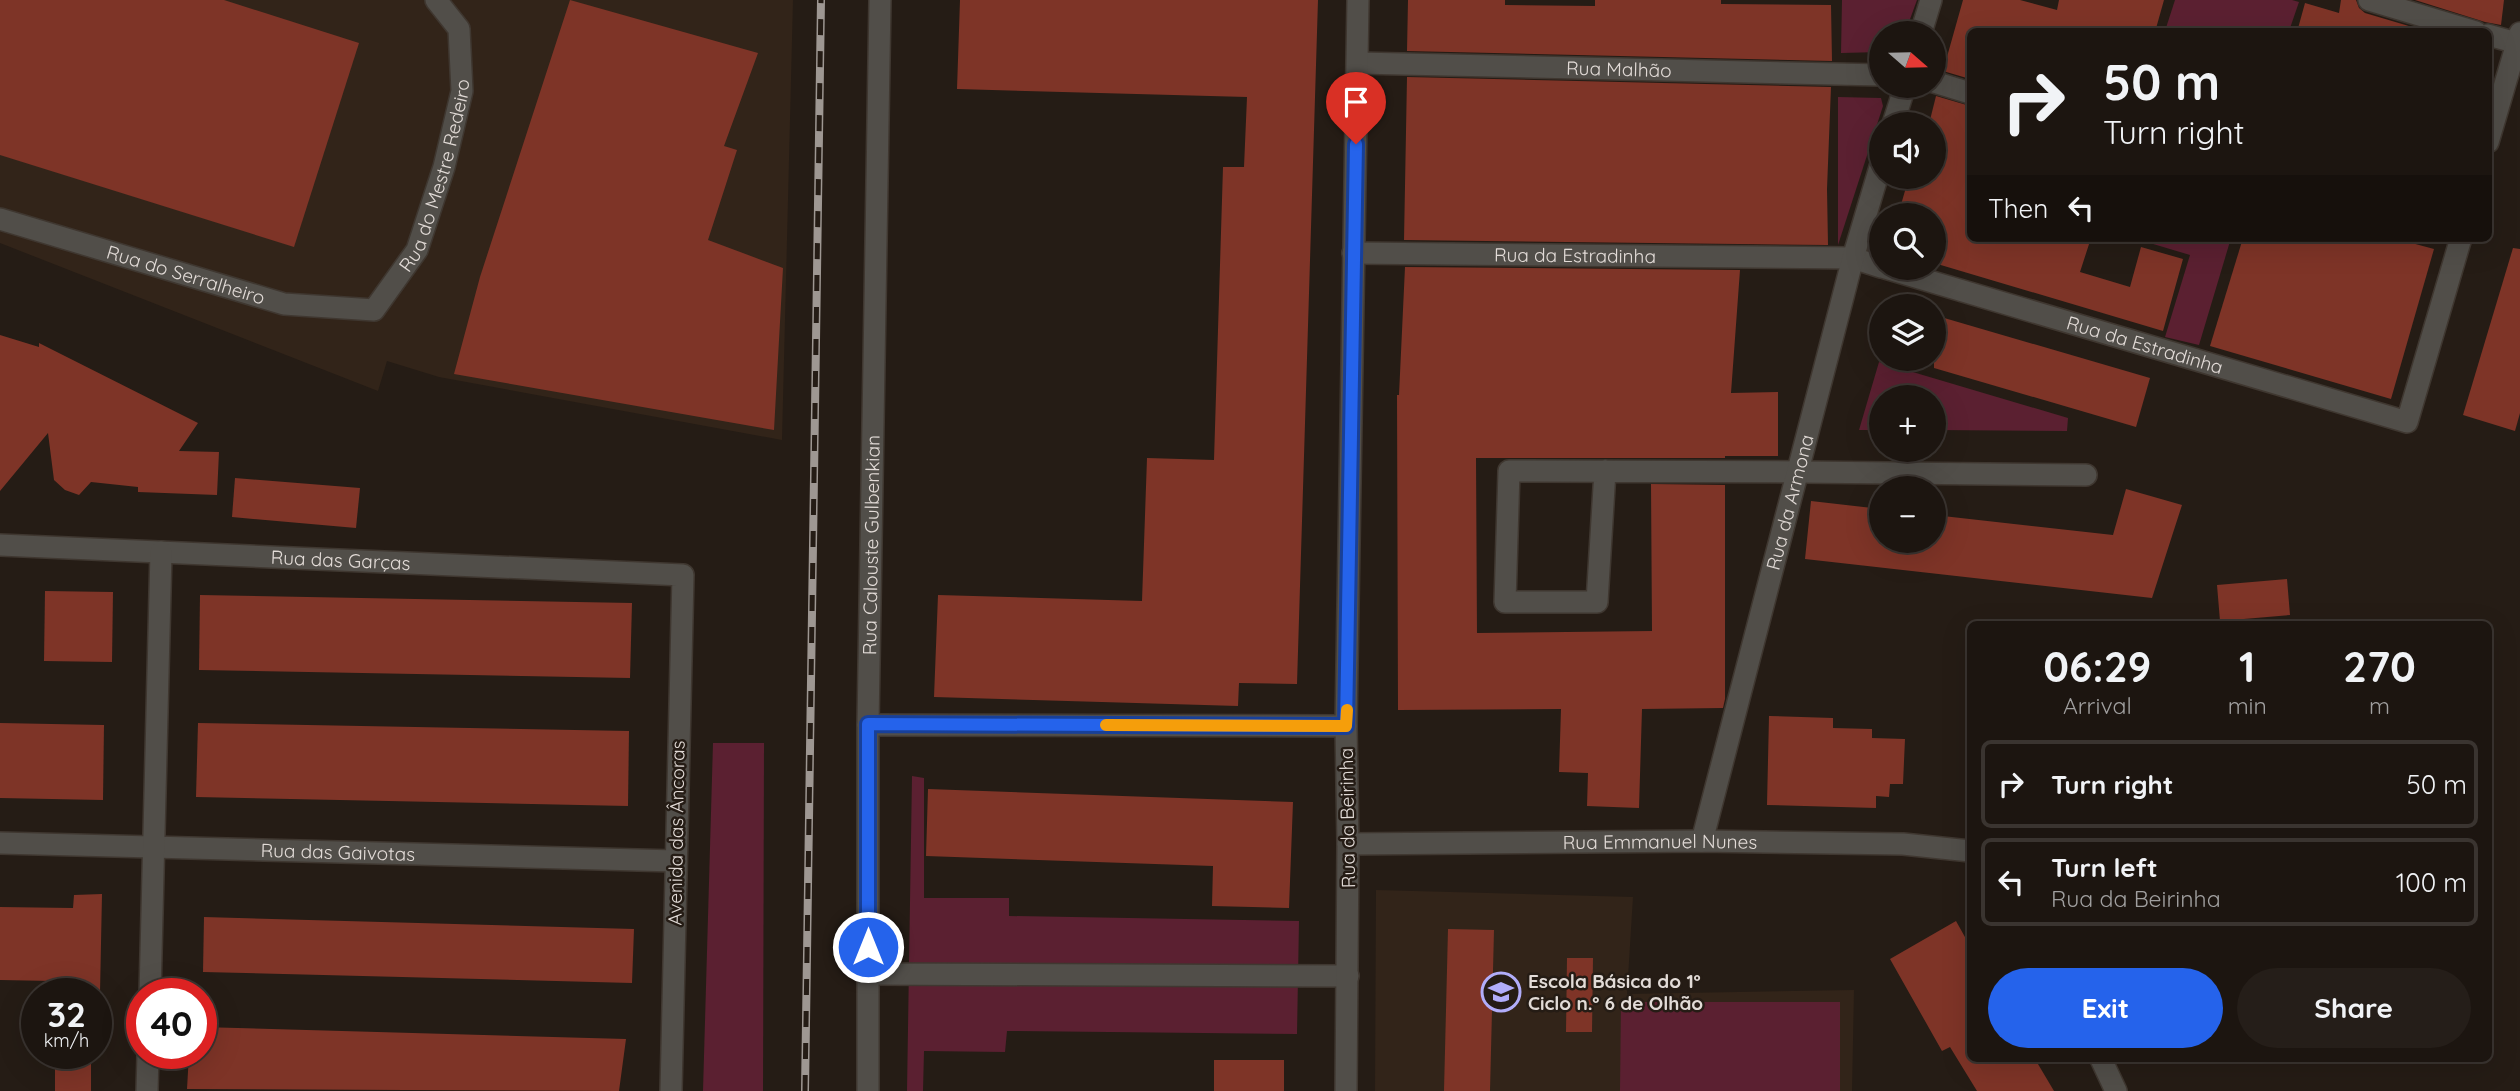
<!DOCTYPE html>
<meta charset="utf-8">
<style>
:root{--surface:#1c1510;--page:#251e19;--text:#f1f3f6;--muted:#a09f9f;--line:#3a3430;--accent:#2563eb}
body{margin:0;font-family:Quicksand,sans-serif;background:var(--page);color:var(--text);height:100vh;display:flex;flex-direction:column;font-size:26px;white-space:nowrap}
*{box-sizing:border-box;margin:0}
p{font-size:23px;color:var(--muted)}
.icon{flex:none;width:38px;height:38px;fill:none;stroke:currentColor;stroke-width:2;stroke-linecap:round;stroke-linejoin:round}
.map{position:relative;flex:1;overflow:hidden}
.panel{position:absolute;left:1967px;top:621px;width:525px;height:441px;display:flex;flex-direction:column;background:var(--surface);border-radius:10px;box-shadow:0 7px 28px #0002,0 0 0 2px var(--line)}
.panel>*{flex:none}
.banner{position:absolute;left:1967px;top:28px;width:525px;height:214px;border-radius:10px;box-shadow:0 7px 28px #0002,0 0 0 2px var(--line);background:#1c1510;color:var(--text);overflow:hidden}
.needle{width:46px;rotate:110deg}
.controls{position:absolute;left:1869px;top:21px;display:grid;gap:14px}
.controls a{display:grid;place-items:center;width:77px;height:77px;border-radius:50%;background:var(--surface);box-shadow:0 7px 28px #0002,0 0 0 2px var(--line);font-size:35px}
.speed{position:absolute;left:21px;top:978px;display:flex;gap:14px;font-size:35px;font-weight:700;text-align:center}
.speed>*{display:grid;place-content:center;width:91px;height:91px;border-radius:50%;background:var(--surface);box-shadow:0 7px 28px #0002,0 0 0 2px var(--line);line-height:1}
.speed small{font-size:18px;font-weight:400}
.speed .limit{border:10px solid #d22;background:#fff;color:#111}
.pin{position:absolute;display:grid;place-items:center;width:60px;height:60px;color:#fff;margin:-72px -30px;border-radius:50% 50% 50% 0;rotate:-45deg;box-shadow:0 0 7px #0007}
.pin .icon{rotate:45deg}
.me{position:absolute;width:77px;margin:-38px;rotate:0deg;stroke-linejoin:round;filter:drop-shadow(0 0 5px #0008)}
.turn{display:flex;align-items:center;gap:24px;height:147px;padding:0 21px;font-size:32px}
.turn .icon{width:91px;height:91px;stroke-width:2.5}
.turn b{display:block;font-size:49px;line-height:60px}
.then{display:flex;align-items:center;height:66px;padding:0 21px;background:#0003;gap:14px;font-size:26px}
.eta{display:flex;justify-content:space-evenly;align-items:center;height:119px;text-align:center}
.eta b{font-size:42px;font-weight:700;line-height:49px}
.button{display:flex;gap:14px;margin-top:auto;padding:14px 21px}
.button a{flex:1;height:80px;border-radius:42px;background:var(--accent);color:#fff;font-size:28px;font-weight:700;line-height:80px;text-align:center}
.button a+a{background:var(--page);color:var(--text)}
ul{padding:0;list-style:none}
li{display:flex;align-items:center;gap:21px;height:88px;margin:0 14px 10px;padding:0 7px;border:4px solid var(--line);border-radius:10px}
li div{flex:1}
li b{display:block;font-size:26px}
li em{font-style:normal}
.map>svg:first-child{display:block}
.built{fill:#322419}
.green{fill:#5b2031}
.building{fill:#7e3427}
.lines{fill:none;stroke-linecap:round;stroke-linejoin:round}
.minor-casing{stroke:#3f3730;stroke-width:24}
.minor{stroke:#514e49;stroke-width:21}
.rail-casing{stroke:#9e9792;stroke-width:8}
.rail{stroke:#251c15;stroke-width:5;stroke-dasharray:16;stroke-linecap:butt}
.route-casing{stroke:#184099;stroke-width:18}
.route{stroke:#2563eb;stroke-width:12}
.slow{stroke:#f59e0b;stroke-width:12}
.labels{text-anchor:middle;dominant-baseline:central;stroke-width:5;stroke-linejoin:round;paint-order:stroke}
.street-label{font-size:19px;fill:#e2dbd7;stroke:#251c15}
.poi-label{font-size:19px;font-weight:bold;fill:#e2dbd7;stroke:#251c15;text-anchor:start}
</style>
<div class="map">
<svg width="2520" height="1091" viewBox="0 0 2520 1091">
<rect width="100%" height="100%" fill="#251c15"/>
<g class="built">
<path d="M 0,0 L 793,0 L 782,440 L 439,377 L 387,361 L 378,391 L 0,243 Z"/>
<path d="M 1376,890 L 1633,897 L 1627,994 L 1854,990 L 1852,1091 L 1375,1091 Z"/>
</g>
<g class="green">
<path d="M 1842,0 L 1917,0 L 1905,33 L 1881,33 L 1881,52 L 1841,53 Z"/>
<path d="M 2175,0 L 2292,0 L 2299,2 L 2289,31 L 2165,31 Z"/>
<path d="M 1838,97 L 1881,98 L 1883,106 L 1838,245 Z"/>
<path d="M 2133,238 L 2231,238 L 2199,345 L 2165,337 L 2190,255 Z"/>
<path d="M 1879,362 L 2068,418 L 2067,431 L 1934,430 L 1934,397 L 1881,397 L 1881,430 L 1859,430 Z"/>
<path d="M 713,743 L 764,743 L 763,1091 L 703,1091 Z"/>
<path d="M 912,776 L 924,778 L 924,898 L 1009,898 L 1009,916 L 1299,921 L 1297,1034 L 1007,1031 L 1005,1052 L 924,1051 L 923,1091 L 907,1091 Z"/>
<path d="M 1621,1002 L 1840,1002 L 1840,1091 L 1620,1091 Z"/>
</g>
<g class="building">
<path d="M 0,0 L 224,0 L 359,43 L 294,247 L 0,155 Z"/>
<path d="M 570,0 L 758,53 L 724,146 L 737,150 L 708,240 L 783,268 L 774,430 L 454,374 L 480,277 Z"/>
<path d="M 960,0 L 1318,0 L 1297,684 L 1239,683 L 1238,706 L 934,697 L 938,595 L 1142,601 L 1147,458 L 1214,460 L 1223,167 L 1244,167 L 1247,97 L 957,89 Z"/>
<path d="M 1408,0 L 1505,0 L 1505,5 L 1595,6 L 1595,0 L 1721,0 L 1721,4 L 1831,5 L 1832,61 L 1407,51 Z"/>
<path d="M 1963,0 L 2020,0 L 2057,10 L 2059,0 L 2164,0 L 2155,32 L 1970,32 L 1970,79 L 1943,71 Z"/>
<path d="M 2341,0 L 2356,0 L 2359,8 L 2365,13 L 2429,32 L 2297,32 L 2305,3 L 2339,13 Z"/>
<path d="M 2415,0 L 2504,0 L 2501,25 L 2485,22 Z"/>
<path d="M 1407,77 L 1831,87 L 1827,189 L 1828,245 L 1404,240 Z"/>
<path d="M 1936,96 L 1970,106 L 1970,238 L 2091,238 L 2080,272 L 2130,287 L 2141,247 L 2183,259 L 2163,331 L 1934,263 L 1934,215 L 1898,215 L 1909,177 L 1934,177 L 1934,124 L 1929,124 Z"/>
<path d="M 2243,238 L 2393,238 L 2434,249 L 2391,399 L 2210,346 Z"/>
<path d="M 2513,248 L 2520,249 L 2520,413 L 2515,431 L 2463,415 Z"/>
<path d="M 1405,267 L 1740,270 L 1731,393 L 1778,392 L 1778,456 L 1725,456 L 1725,458 L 1476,458 L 1477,633 L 1652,631 L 1651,484 L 1725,485 L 1725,699 L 1723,708 L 1642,709 L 1639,808 L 1587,806 L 1588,773 L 1559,772 L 1561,709 L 1398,710 L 1397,395 L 1399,395 Z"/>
<path d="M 1934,315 L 2150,378 L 2136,427 L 1934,368 Z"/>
<path d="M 0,335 L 39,347 L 39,343 L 198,423 L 179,451 L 219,452 L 217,495 L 138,492 L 138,487 L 91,482 L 79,495 L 65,490 L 54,480 L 48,433 L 0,491 Z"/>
<path d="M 235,478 L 360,488 L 356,528 L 232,517 Z"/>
<path d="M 2126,489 L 2182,505 L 2152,598 L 1805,559 L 1811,501 L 1881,509 L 1881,541 L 1934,541 L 1934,515 L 2113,535 Z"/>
<path d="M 2287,579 L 2290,615 L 2220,621 L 2217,585 Z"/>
<path d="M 45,591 L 113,592 L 112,662 L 44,661 Z"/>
<path d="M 200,595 L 632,603 L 630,678 L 199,670 Z"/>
<path d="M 1769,716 L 1833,718 L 1833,728 L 1872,729 L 1872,738 L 1905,739 L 1903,784 L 1890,784 L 1889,797 L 1876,796 L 1876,808 L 1767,805 Z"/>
<path d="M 0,723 L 104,725 L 103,800 L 0,798 Z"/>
<path d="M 198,723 L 629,731 L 628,806 L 196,797 Z"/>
<path d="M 928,789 L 1293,802 L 1289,908 L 1212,906 L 1213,866 L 926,856 Z"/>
<path d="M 102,894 L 100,993 L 53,992 L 53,981 L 0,980 L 0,907 L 73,908 L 74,895 Z"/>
<path d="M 204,917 L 634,929 L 632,983 L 203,972 Z"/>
<path d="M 1956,921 L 1970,946 L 1970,1059 L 2035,1059 L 2054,1091 L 1977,1091 L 1950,1047 L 1942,1051 L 1890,959 Z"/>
<path d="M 1448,929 L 1494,930 L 1490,1091 L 1444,1091 Z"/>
<path d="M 1567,958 L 1593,958 L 1592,1032 L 1566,1032 Z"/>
<path d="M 201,1027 L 626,1039 L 619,1091 L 187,1089 L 189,1054 L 201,1054 Z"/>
<rect x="55" y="1054" width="36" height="37"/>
<rect x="1214" y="1060" width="70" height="31"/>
</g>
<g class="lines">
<defs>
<g id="minor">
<path d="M 2369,0 L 2476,32"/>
<path d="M 1921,33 L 1931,0"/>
<path d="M 2488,35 L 2517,43"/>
<path id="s1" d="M 1358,63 L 1881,75"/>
<path d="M 1934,82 L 1970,93"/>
<path d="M 1893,124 L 1905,86"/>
<path d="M 2488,142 L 2520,33"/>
<path id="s2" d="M 0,219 L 284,304 L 374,310 L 417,250 L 444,167 L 462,91 L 459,29 L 436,0"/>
<path id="s3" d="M 1353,253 L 1853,258 L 1881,267"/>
<path id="s4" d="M 1885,268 L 2407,422 L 2461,238"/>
<path d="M 1605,471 L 1597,602 L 1505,602 L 1509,471 C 1701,471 1894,472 2086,475"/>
<path id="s5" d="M 0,545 L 683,575 L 671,1091"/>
<path d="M 868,725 L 1346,726"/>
<path id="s6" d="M 1702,841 L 1853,258 L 1881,164"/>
<path id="s7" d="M 0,843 L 675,861"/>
<path id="s8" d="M 1348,844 L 1702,841 L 1903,844 L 1970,851"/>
<path d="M 868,974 L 1348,976"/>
<path d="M 150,994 L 161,552"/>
<path d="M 2101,1059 L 2116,1091"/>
<path d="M 147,1091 L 148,1054"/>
<path id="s9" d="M 868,1091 L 868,725 L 880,0"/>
<path d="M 1346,1091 L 1348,844 L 1346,726 L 1358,0"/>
</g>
</defs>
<use href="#minor" class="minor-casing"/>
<use href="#minor" class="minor"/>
<defs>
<path id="rail" d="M 805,1091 L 821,0"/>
</defs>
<use href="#rail" class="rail-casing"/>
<use href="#rail" class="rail"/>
</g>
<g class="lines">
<defs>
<path id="route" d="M 868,947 L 868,724 L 1346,726 L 1356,144"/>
</defs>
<use href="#route" class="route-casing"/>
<use href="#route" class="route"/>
<path class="slow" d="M 1106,725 L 1346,726 L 1347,710"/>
</g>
<defs>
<symbol id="school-ring" viewBox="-11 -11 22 22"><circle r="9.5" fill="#251c15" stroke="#b1adfa" stroke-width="1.5"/><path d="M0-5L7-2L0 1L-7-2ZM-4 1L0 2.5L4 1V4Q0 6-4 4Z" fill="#b1adfa"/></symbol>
</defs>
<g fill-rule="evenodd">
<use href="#school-ring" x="1479" y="970" width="44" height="44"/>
</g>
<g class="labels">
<g class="street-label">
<text stroke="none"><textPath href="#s1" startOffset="261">Rua Malhão</textPath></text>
<text stroke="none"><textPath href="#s2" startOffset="537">Rua do Mestre Redeiro</textPath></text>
<text stroke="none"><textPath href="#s3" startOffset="222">Rua da Estradinha</textPath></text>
<text stroke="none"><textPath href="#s2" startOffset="194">Rua do Serralheiro</textPath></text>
<text stroke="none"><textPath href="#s4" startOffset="271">Rua da Estradinha</textPath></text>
<text stroke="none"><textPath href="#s6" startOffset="350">Rua da Armona</textPath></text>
<text stroke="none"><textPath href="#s9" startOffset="546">Rua Calouste Gulbenkian</textPath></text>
<text stroke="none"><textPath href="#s5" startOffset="341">Rua das Garças</textPath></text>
<text transform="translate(1347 818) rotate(-91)">Rua da Beirinha</text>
<text transform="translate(676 833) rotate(-89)">Avenida das Âncoras</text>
<text stroke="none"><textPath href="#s8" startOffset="312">Rua Emmanuel Nunes</textPath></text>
<text stroke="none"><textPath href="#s7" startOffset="338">Rua das Gaivotas</textPath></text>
</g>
<g class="poi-label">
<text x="1528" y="981">Escola Básica do 1º<tspan x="1528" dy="22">Ciclo n.º 6 de Olhão</tspan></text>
</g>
</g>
</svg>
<div class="controls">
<a><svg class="needle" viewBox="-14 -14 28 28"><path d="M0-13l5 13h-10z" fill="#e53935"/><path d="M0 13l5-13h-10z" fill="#a09f9f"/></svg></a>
<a><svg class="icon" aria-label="sound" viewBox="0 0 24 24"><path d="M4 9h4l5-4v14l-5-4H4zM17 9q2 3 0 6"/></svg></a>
<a><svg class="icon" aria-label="search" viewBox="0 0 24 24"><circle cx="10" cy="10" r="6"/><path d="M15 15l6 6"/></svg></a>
<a><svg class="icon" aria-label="layers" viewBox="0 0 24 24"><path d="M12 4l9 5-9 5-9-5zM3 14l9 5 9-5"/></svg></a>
<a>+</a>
<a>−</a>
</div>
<div class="speed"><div>32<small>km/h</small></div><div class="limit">40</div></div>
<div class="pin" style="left:1356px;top:144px;background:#d93025"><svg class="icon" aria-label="arrive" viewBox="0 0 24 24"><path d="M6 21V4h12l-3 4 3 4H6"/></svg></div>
<svg class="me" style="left:868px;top:947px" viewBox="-20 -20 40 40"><circle r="17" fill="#2563eb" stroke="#fff" stroke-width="3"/><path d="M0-11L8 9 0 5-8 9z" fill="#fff"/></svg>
<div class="banner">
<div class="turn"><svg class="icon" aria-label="right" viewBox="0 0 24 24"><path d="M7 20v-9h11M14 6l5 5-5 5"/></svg><div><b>50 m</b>Turn right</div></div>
<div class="then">Then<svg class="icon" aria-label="left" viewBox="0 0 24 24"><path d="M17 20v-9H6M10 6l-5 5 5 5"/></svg></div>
</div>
<section class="panel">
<div class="eta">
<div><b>06:29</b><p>Arrival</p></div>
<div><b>1</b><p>min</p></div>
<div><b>270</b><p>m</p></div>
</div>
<ul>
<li><svg class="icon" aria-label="right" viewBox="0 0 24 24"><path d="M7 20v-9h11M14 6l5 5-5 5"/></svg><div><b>Turn right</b></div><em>50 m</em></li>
<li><svg class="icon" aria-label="left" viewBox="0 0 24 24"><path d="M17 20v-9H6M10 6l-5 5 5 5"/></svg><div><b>Turn left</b><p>Rua da Beirinha</p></div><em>100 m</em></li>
</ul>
<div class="button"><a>Exit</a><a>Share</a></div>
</section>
</div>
